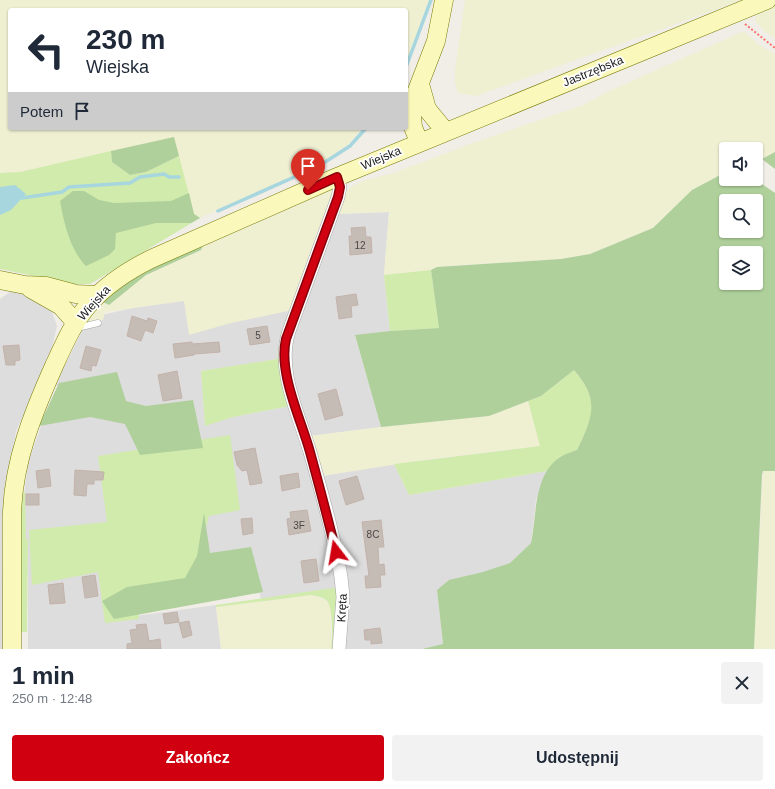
<!DOCTYPE html>
<html lang="pl">
<meta charset="utf-8">
<style>
:root{--surface:#fff;--page:#f2f2f3;--text:#1f2937;--muted:#747a83;--accent:#d00010}
body{margin:0;font-family:Helvetica,sans-serif;background:var(--page);color:var(--text);height:100vh;display:flex;flex-direction:column;font-size:15px;white-space:nowrap}
*{box-sizing:border-box;margin:0}
p{font-size:13px;color:var(--muted)}
.icon{flex:none;width:22px;height:22px;fill:none;stroke:currentColor;stroke-width:2;stroke-linecap:round;stroke-linejoin:round}
.map{position:relative;height:649px;overflow:hidden}
.sheet{display:flex;flex-direction:column;background:var(--surface);flex:1}
.sheet>*{flex:none}
.hud{position:absolute;left:8px;top:8px;width:400px;height:122px;border-radius:4px;box-shadow:0 1px 3px #0004;background:#fff;color:var(--text);overflow:hidden}
.buttons{position:absolute;left:719px;top:142px;display:grid;gap:8px}
.buttons a{display:grid;place-items:center;width:44px;height:44px;border-radius:4px;background:var(--surface);box-shadow:0 1px 3px #0004;font-size:20px}
.pin{position:absolute;display:grid;place-items:center;width:34px;height:34px;color:#fff;margin:-41px -17px;border-radius:50% 50% 50% 0;rotate:-45deg;box-shadow:0 0 4px #0007}
.pin .icon{rotate:45deg}
.me{position:absolute;width:44px;margin:-22px;rotate:346deg;stroke-linejoin:round;filter:drop-shadow(0 0 3px #0008)}
.turn{display:flex;align-items:center;gap:14px;height:84px;padding:0 12px;font-size:18px}
.turn .icon{width:52px;height:52px;stroke-width:2.5}
.turn b{display:block;font-size:28px;line-height:34px}
.then{display:flex;align-items:center;height:38px;padding:0 12px;background:#0003;gap:8px;font-size:15px}
.round{display:grid;place-items:center;flex:none;width:42px;height:42px;border-radius:4px;background:var(--page)}
.head{display:flex;align-items:center;justify-content:space-between;height:68px;padding:0 12px}
h1{font-size:24px;font-weight:700;line-height:30px}
.primary-button{display:flex;gap:8px;margin-top:auto;padding:8px 12px}
.primary-button a{flex:1;height:46px;border-radius:4px;background:var(--accent);color:#fff;font-size:16px;font-weight:700;line-height:46px;text-align:center}
.primary-button a+a{background:var(--page);color:var(--text)}
.map>svg:first-child{display:block}
.residential{fill:#dedddd}
.farmland{fill:#efefd2}
.grass{fill:#d0ebac}
.forest{fill:#afd09b;fill-rule:evenodd}
.water{fill:#a7d6df}
.lines{fill:none;stroke-linecap:round;stroke-linejoin:round}
.stream{stroke:#a7d6df;stroke-width:3.5}
.building{fill:#c6bcb6;stroke:#c3b2a9}
.lane-casing{stroke:#a7a7a7;stroke-width:7}
.street-casing{stroke:#a7a7a7;stroke-width:14}
.secondary-casing{stroke:#777b04;stroke-width:19}
.path{stroke:#fb716d;stroke-width:2;stroke-dasharray:2 2;stroke-linecap:butt}
.lane{stroke:#fff;stroke-width:6}
.street{stroke:#fff;stroke-width:13}
.secondary{stroke:#faf9bb;stroke-width:18}
.route-casing{stroke:#87000a;stroke-width:10}
.route{stroke:#d00010;stroke-width:7}
.labels{text-anchor:middle;dominant-baseline:central;stroke-width:3.5;stroke-linejoin:round;paint-order:stroke}
.number-label{font-size:10px;fill:#4a4746}
.street-label{font-size:12px;fill:#202020;stroke:#fff}
</style>
<div class="map">
<svg width="775" height="649" viewBox="0 0 775 649">
<rect width="100%" height="100%" fill="#f1ede7"/>
<g class="residential">
<path d="M 389,212 L 384,275 L 390,331 L 355,336 L 381,427 L 310,436 L 288,364 L 291,343 L 336,214 Z"/>
<path d="M 16,288 L 38,299 L 52,312 L 57,326 L 47,368 L 16,431 L 2,520 L 4,649 L 0,649 L 0,299 Z"/>
<path d="M 191,295 L 293,308 L 280,345 L 278,359 L 201,371 L 205,425 L 233,417 L 290,406 L 293,424 L 311,471 L 329,534 L 337,589 L 262,603 L 249,551 L 207,556 L 198,444 L 143,411 L 122,404 L 114,376 L 55,386 L 82,331 L 97,316 Z"/>
<path d="M 92,412 L 129,423 L 138,452 L 118,527 L 101,570 L 105,620 L 216,605 L 221,649 L 28,649 L 28,540 L 26,539 L 24,496 L 28,463 L 42,423 Z"/>
<path d="M 394,464 L 409,495 L 547,471 L 536,500 L 531,543 L 510,563 L 437,590 L 443,645 L 422,649 L 342,649 L 345,608 L 322,476 Z"/>
</g>
<g class="farmland">
<path d="M 0,0 L 429,0 L 406,65 L 406,10 L 10,10 L 10,128 L 362,128 L 349,144 L 317,166 L 200,218 L 194,214 L 173,138 L 20,172 L 0,173 Z"/>
<path d="M 465,0 L 742,0 L 476,96 L 458,93 L 455,83 L 455,70 Z"/>
<path d="M 775,5 L 775,38 L 765,32 L 755,20 L 758,11 Z"/>
<path d="M 744,31 L 759,45 L 775,54 L 775,152 L 756,161 L 756,149 L 726,149 L 726,172 L 692,190 L 653,228 L 590,254 L 561,259 L 461,265 L 437,267 L 431,270 L 384,275 L 389,212 L 336,214 L 348,189 L 362,181 L 394,173 L 467,145 L 583,105 L 607,92 Z"/>
<path d="M 334,188 L 335,190 L 293,310 L 231,323 L 189,335 L 184,301 L 105,312 L 103,320 L 84,325 L 103,302 L 109,305 L 131,285 L 146,275 L 201,250 L 203,245 Z"/>
<path d="M 528,401 L 540,446 L 430,459 L 322,476 L 310,436 L 381,427 L 489,416 Z"/>
<path d="M 763,471 L 775,471 L 775,649 L 754,649 Z"/>
<path d="M 311,595 L 325,600 L 331,607 L 331,649 L 221,649 L 216,607 Z"/>
</g>
<g class="grass">
<path d="M 111,151 L 112,162 L 130,175 L 146,172 L 179,156 L 194,214 L 200,218 L 90,284 L 73,284 L 0,269 L 0,173 L 20,172 Z"/>
<path d="M 431,270 L 439,328 L 390,331 L 384,275 Z"/>
<path d="M 283,330 L 297,428 L 296,430 L 290,406 L 233,417 L 205,426 L 201,371 L 277,359 L 281,331 Z"/>
<path d="M 574,370 C 600,401 594,416 577,450 L 562,456 L 547,471 L 409,495 L 394,464 L 540,446 L 528,401 L 541,396 Z"/>
<path d="M 230,435 L 240,510 L 209,516 L 200,550 L 189,581 L 137,591 L 139,619 L 105,623 L 98,572 L 32,585 L 29,530 L 107,522 L 98,456 Z"/>
<path d="M 22,492 L 25,492 L 26,539 L 28,540 L 27,632 L 21,632 L 20,525 Z"/>
<path d="M 340,587 L 336,649 L 331,649 C 332,639 334,606 326,600 C 322,597 316,596 311,595 L 216,607 L 216,605 Z"/>
</g>
<g class="forest">
<path d="M 174,137 L 179,156 L 146,172 L 130,175 L 112,162 L 111,151 Z"/>
<path d="M 775,152 L 775,169 L 762,159 Z"/>
<path d="M 726,172 L 726,179 L 755,179 L 775,193 L 775,471 L 763,471 L 762,475 L 754,649 L 422,649 L 443,644 L 437,590 L 449,580 L 483,572 L 510,563 L 531,543 C 537,515 533,473 562,456 C 567,453 572,452 577,450 C 593,417 600,400 574,370 L 541,396 L 489,416 L 381,427 L 355,335 L 390,331 L 439,328 L 431,270 L 437,267 L 561,259 L 590,254 L 653,228 L 692,190 ZM 726,201 L 756,201 L 756,231 L 726,231 ZM 726,253 L 756,253 L 756,283 L 726,283 Z"/>
<path d="M 73,191 L 84,191 L 99,200 L 114,203 L 171,201 L 189,193 L 194,214 L 200,218 L 191,223 L 156,223 L 116,233 L 115,249 L 109,255 L 86,266 C 70,250 64,223 60,201 Z"/>
<path d="M 203,245 L 201,250 L 146,275 L 109,305 L 103,302 C 133,275 166,262 203,245 Z"/>
<path d="M 117,372 L 126,401 L 146,406 L 193,400 L 203,448 L 140,455 L 125,424 L 90,417 L 39,426 L 59,383 Z"/>
<path d="M 204,513 L 210,553 L 251,547 L 263,592 L 114,619 L 102,601 L 127,587 L 185,578 L 197,556 Z"/>
</g>
<path class="water" d="M 15,185 L 26,194 L 11,210 L 0,215 L 0,187 Z"/>
<g class="lines">
<g class="stream">
<path d="M 406,67 L 431,0"/>
<path d="M 22,198 L 62,192 L 69,187 L 130,183 L 140,177 L 164,174 L 169,177 L 179,177"/>
<path d="M 218,211 L 319,166 L 350,146 L 366,128"/>
</g>
</g>
<g class="building">
<path d="M 365,227 L 366,237 L 371,237 L 372,253 L 350,255 L 349,236 L 352,236 L 351,228 Z"/>
<path d="M 356,294 L 358,305 L 351,306 L 352,317 L 339,319 L 336,297 Z"/>
<path d="M 132,316 L 147,321 L 148,318 L 157,321 L 153,333 L 145,330 L 141,341 L 127,336 Z"/>
<path d="M 267,326 L 270,342 L 250,345 L 247,329 Z"/>
<path d="M 192,342 L 192,344 L 219,342 L 220,352 L 194,354 L 194,355 L 175,358 L 173,344 Z"/>
<path d="M 19,345 L 20,360 L 15,361 L 15,365 L 6,365 L 3,346 Z"/>
<path d="M 86,346 L 101,350 L 96,366 L 92,365 L 91,371 L 80,368 Z"/>
<path d="M 177,371 L 182,398 L 163,401 L 158,375 Z"/>
<path d="M 336,389 L 343,415 L 325,420 L 318,394 Z"/>
<path d="M 255,448 L 262,483 L 250,485 L 247,470 L 242,471 L 237,465 L 234,452 Z"/>
<path d="M 49,469 L 51,486 L 38,488 L 36,471 Z"/>
<path d="M 75,470 L 104,472 L 103,480 L 94,480 L 94,484 L 87,484 L 86,496 L 74,495 Z"/>
<path d="M 298,473 L 300,487 L 282,491 L 280,476 Z"/>
<path d="M 357,476 L 364,499 L 346,505 L 339,481 Z"/>
<rect x="26" y="494" width="13" height="11"/>
<path d="M 307,510 L 311,531 L 289,535 L 287,519 L 291,518 L 290,512 Z"/>
<path d="M 252,518 L 253,533 L 243,535 L 241,519 Z"/>
<path d="M 381,520 L 384,547 L 378,547 L 379,565 L 384,564 L 385,575 L 380,575 L 381,587 L 366,588 L 365,576 L 369,576 L 362,522 Z"/>
<path d="M 316,559 L 319,581 L 304,583 L 301,561 Z"/>
<path d="M 95,575 L 98,596 L 85,598 L 82,577 Z"/>
<path d="M 63,583 L 65,603 L 50,604 L 48,585 Z"/>
<path d="M 177,612 L 179,622 L 165,624 L 163,614 Z"/>
<path d="M 189,621 L 192,635 L 183,638 L 179,623 Z"/>
<path d="M 146,624 L 149,641 L 160,639 L 161,649 L 127,649 L 127,644 L 132,643 L 130,630 L 137,629 L 136,625 Z"/>
<path d="M 380,628 L 382,643 L 371,644 L 371,640 L 365,640 L 364,630 Z"/>
</g>
<g class="lines">
<defs>
<path id="lane" d="M 77,324 L 81,327 L 98,323"/>
<path id="street" d="M 337,177 L 340,187 L 338,197 L 289,331 C 276,371 299,414 310,452 C 322,493 334,535 341,577 L 343,597 L 339,649"/>
<g id="secondary">
<path d="M 420,84 L 427,109 L 445,131"/>
<path d="M 419,142 L 413,127 L 411,106 L 436,41 L 444,0"/>
<path d="M 0,280 L 25,285 L 46,286 L 76,294 L 97,295"/>
<path d="M 31,289 L 61,306 L 76,323"/>
<path d="M 12,649 L 12,512 C 14,460 33,413 54,366 C 64,344 74,321 90,303 C 107,284 129,270 151,259 L 337,177 L 767,0"/>
</g>
</defs>
<use href="#lane" class="lane-casing"/>
<use href="#street" class="street-casing"/>
<use href="#secondary" class="secondary-casing"/>
<path class="path" d="M 745,24 L 775,48"/>
<use href="#lane" class="lane"/>
<use href="#street" class="street"/>
<use href="#secondary" class="secondary"/>
</g>
<g class="lines">
<defs>
<path id="route" d="M 308,190 L 337,177 L 340,187 L 338,197 L 286,339 C 278,373 301,419 310,452 C 319,485 328,519 336,552"/>
</defs>
<use href="#route" class="route-casing"/>
<use href="#route" class="route"/>
</g>
<g class="labels">
<g class="number-label">
<text x="360" y="245">12</text>
<text x="258" y="335">5</text>
<text x="299" y="525">3F</text>
<text x="373" y="534">8C</text>
</g>
<g class="street-label">
<text transform="translate(593 71) rotate(-22)">Jastrzębska</text>
<text transform="translate(381 158) rotate(-23)">Wiejska</text>
<text transform="translate(94 303) rotate(-48)">Wiejska</text>
<text transform="translate(342 608) rotate(-87)">Kręta</text>
</g>
</g>
</svg>
<div class="buttons">
<a><svg class="icon" aria-label="sound" viewBox="0 0 24 24"><path d="M4 9h4l5-4v14l-5-4H4zM17 9q2 3 0 6"/></svg></a>
<a><svg class="icon" aria-label="search" viewBox="0 0 24 24"><circle cx="10" cy="10" r="6"/><path d="M15 15l6 6"/></svg></a>
<a><svg class="icon" aria-label="layers" viewBox="0 0 24 24"><path d="M12 4l9 5-9 5-9-5zM3 14l9 5 9-5"/></svg></a>
</div>
<div class="pin" style="left:308px;top:190px;background:#d93025"><svg class="icon" aria-label="arrive" viewBox="0 0 24 24"><path d="M6 21V4h12l-3 4 3 4H6"/></svg></div>
<svg class="me" style="left:336px;top:552px" viewBox="-20 -20 40 40"><path d="M0-17L14 15 0 8-14 15z" fill="#d00010" stroke="#fff" stroke-width="4"/></svg>
<div class="hud">
<div class="turn"><svg class="icon" aria-label="left" viewBox="0 0 24 24"><path d="M17 20v-9H6M10 6l-5 5 5 5"/></svg><div><b>230 m</b>Wiejska</div></div>
<div class="then">Potem<svg class="icon" aria-label="arrive" viewBox="0 0 24 24"><path d="M6 21V4h12l-3 4 3 4H6"/></svg></div>
</div>
</div>
<section class="sheet">
<div class="head"><div><h1>1 min</h1><p>250 m · 12:48</p></div><a class="round"><svg class="icon" aria-label="close" viewBox="0 0 24 24"><path d="M6 6l12 12M18 6L6 18"/></svg></a></div>
<div class="primary-button"><a>Zakończ</a><a>Udostępnij</a></div>
</section>
